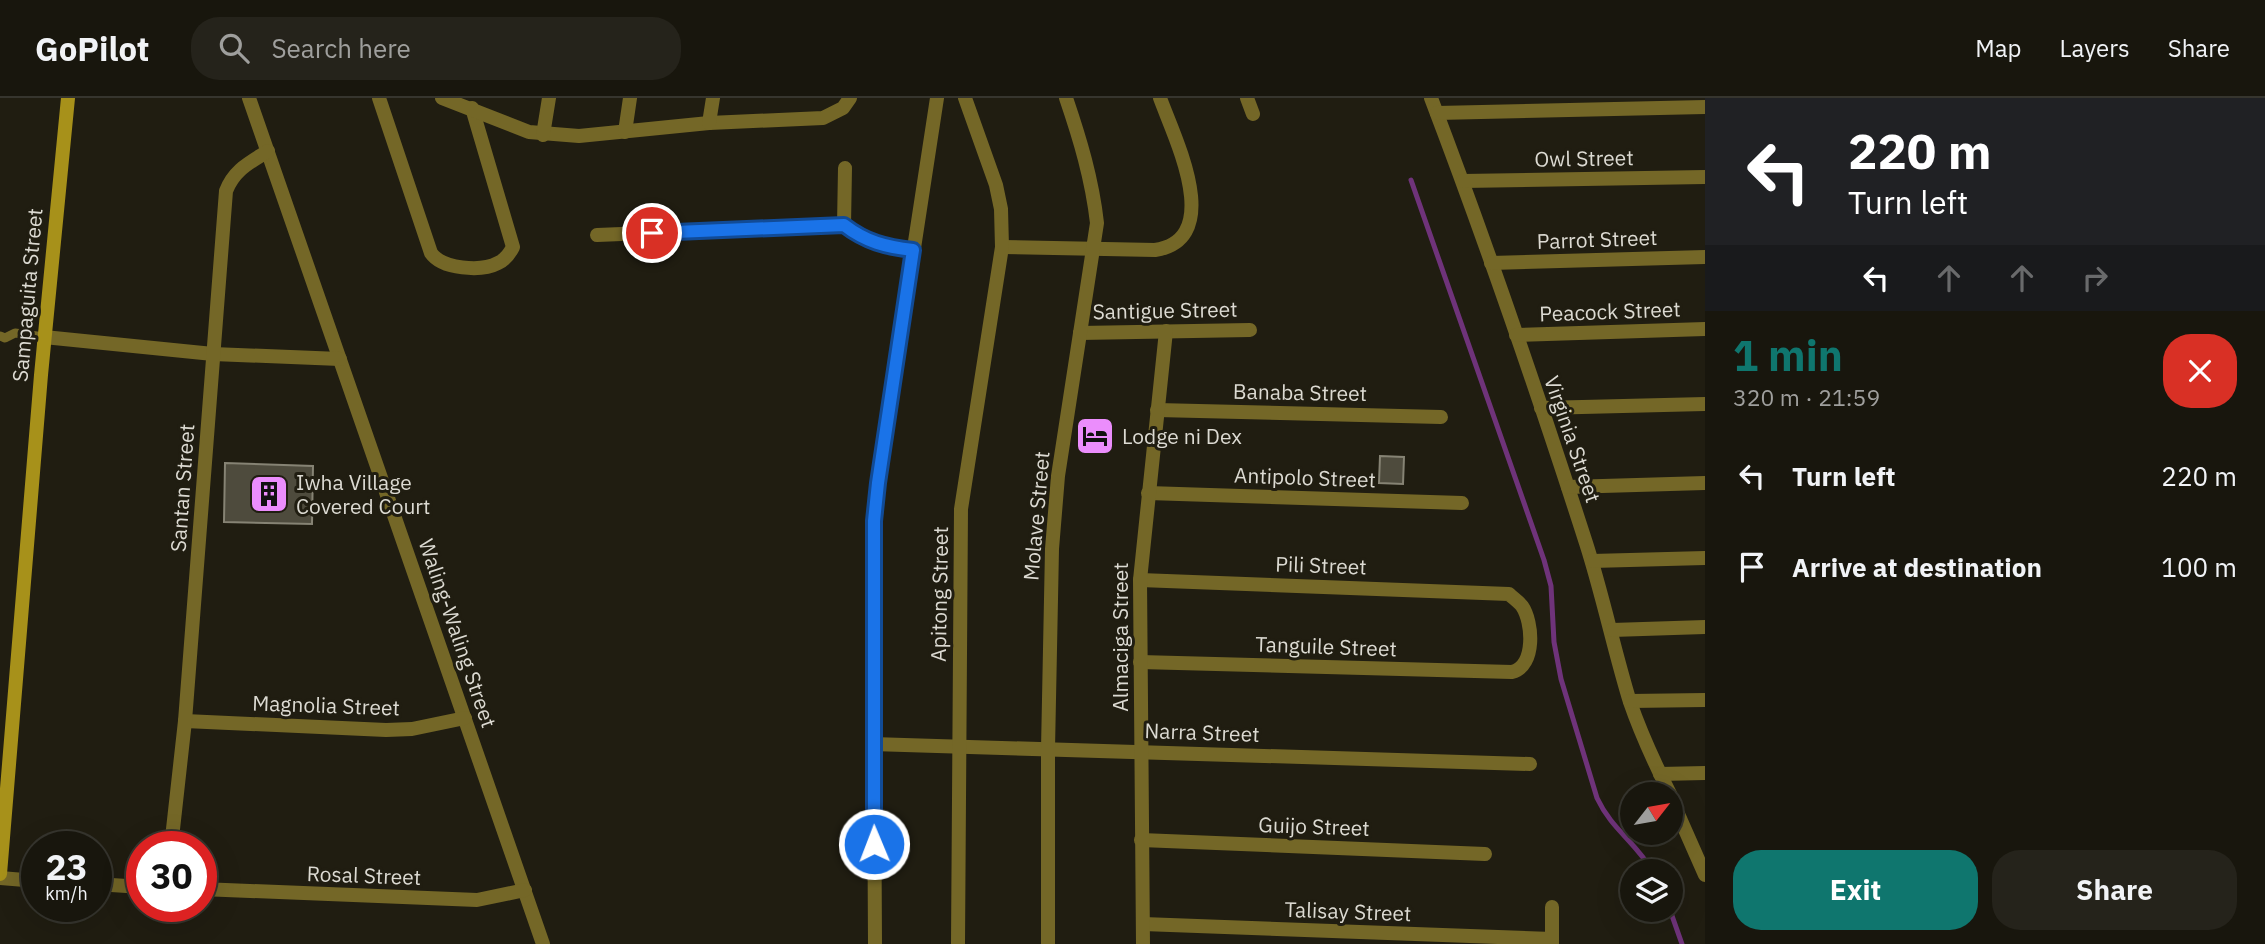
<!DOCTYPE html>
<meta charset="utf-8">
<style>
:root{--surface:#18160d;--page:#25231b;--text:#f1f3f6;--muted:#9f9f9d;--line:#36352e;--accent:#0f766e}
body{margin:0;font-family:"IBM Plex Sans",sans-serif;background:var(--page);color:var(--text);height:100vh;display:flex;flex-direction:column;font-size:26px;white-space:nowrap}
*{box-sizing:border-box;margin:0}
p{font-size:23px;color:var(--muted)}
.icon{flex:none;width:38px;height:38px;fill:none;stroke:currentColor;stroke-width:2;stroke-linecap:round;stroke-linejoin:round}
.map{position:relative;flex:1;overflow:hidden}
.panel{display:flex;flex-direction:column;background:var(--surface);width:560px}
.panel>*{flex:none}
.top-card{background:#202124;color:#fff;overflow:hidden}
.needle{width:46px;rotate:59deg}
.buttons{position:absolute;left:1620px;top:684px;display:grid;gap:14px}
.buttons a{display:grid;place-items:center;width:63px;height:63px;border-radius:50%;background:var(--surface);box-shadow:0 7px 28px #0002,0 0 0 2px var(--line);font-size:35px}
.speed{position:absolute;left:21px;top:733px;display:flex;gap:14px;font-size:35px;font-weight:700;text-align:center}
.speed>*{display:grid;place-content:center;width:91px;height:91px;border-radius:50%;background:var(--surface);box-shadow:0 7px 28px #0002,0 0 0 2px var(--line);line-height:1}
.speed small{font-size:18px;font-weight:400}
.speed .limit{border:10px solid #d22;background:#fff;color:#111}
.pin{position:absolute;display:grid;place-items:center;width:60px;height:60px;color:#fff;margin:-30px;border:4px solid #fff;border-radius:50%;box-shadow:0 2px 7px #0007}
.me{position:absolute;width:77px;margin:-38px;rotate:359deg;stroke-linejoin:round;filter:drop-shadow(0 0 5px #0008)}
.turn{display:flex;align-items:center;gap:24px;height:147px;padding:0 28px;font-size:32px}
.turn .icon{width:91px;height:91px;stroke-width:2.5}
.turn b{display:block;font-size:49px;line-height:60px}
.lanes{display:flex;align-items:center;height:66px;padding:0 28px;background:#0003;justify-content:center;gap:35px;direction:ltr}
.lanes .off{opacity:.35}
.round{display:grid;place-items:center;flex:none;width:74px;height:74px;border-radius:28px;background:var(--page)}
.overview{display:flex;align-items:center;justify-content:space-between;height:119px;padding:0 28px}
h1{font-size:42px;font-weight:700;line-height:52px;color:var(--accent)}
.cta{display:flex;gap:14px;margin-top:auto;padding:14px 28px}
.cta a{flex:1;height:80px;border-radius:28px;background:var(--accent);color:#fff;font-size:28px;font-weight:700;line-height:80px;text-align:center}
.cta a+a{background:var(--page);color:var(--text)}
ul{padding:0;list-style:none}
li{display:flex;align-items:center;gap:21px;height:91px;padding:0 28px}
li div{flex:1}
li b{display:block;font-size:26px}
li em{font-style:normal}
header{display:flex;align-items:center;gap:42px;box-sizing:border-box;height:98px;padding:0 35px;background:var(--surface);border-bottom:2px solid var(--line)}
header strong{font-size:33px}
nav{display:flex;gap:38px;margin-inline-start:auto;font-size:24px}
.search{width:490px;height:63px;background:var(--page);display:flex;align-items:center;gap:18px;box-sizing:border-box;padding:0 24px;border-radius:28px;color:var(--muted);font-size:26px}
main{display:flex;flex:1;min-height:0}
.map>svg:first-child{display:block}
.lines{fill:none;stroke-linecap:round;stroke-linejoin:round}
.stream{stroke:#6f337a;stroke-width:5}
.building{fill:#4e4b3d;stroke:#868374;stroke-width:2}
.lane{stroke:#746727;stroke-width:9}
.street{stroke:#746727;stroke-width:14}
.secondary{stroke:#a7911a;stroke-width:14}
.route-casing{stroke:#114b97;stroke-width:18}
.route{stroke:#1a73e8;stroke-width:12}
.labels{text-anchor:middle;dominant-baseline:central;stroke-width:6;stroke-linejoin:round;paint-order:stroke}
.street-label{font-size:21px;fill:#dcdad2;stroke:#201d11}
.poi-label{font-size:21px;fill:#dcdad2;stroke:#201d11;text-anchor:start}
</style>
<header>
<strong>GoPilot</strong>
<div class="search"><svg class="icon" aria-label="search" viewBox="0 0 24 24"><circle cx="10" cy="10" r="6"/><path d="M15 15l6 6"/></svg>Search here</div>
<nav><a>Map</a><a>Layers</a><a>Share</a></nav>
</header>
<main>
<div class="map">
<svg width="1705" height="846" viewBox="0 0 1705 846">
<rect width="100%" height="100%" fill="#201d11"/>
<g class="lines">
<g class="stream">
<path d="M 1411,82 L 1544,462 L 1551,488 L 1554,544 L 1561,581 L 1597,700 C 1612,732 1636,744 1653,774"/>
<path d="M 1670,812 L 1682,846"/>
</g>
</g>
<g class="building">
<path d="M 1380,358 L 1404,359 L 1403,386 L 1379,385 Z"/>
<path d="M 225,365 L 313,368 L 312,426 L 224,424 Z"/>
</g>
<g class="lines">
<path class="lane" d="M 0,238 L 5,240 L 15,235 L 44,239"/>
<g class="street">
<path d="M 249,0 L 543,846"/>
<path d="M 379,0 L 431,155 C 442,171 481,174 498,165 C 505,162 510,155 513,149 L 472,10"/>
<path d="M 442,0 L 529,34 L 579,38 L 709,25 L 823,20 L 843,10 L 850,0"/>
<path d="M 1247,0 L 1253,16"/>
<path d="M 1431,0 C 1487,147 1538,296 1586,445 C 1603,498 1614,552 1630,604 C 1641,636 1655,666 1670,696"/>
<path d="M 1437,15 L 1705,9"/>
<path d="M 709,25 L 713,0"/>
<path d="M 625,34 L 630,0"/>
<path d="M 543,37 L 549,0"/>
<path d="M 1463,83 L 1705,79"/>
<path d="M 844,127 L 845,70"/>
<path d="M 597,137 L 844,127 C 865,144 886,149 913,152"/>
<path d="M 1002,149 L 1155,152 C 1226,141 1174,39 1160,0"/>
<path d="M 1491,165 L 1705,159"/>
<path d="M 1080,235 L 1250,232"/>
<path d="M 1516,237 L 1705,231"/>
<path d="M 44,239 L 213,256 L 340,261"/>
<path d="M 1541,310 L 1705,306"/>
<path d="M 1157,312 L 1441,319"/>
<path d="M 1568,389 L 1705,385"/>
<path d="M 1148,395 L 1462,405"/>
<path d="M 1592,463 L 1705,460"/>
<path d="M 1140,482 L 1509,496 C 1513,500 1518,503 1522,508 C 1533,524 1536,568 1512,574 L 1140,564"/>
<path d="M 1612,532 L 1705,529"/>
<path d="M 1630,603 L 1705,602"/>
<path d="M 185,623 L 386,632 L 412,631 L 465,620"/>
<path d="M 872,646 L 1530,666"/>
<path d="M 1660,676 L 1705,675"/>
<path d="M 1671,700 L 1705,777"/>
<path d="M 1141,742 L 1485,756"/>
<path d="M 171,749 L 185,623 L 226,93 C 234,72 249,65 268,53"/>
<path d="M 0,780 L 37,783"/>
<path d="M 96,786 L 142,789"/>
<path d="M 201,791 L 477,802 L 525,792"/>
<path d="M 1143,826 L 1552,841"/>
<path d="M 875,846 L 873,465 L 878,385 L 937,0"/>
<path d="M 958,846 L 961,411 L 1002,149 L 1001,111 L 996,87 L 965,0"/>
<path d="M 1048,846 L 1048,651 L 1052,451 L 1058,378 L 1097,125 C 1092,81 1080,41 1066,0"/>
<path d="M 1143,846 L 1140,482 L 1166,233"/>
<path d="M 1552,846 L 1552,809"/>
</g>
<path class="secondary" d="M 0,776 L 41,277 L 68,0"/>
</g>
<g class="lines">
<defs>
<path id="route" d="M 652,135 L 844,127 C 866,144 886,149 913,152 L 878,385 L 874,423 L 874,746"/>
</defs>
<use href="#route" class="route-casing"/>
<use href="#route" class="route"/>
</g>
<defs>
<symbol id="hotel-square" viewBox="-11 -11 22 22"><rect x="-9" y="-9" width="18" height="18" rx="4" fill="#eb8dfc" stroke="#201d11"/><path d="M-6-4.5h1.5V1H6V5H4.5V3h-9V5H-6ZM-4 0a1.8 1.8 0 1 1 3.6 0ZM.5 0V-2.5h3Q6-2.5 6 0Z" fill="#111"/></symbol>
<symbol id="building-square" viewBox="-11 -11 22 22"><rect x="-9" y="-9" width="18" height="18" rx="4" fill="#eb8dfc" stroke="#201d11"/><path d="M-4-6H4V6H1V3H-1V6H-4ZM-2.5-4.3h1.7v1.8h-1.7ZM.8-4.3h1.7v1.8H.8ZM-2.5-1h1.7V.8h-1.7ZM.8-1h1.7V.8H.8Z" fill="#111"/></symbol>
</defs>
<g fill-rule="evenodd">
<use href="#hotel-square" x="1073" y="316" width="44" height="44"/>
<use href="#building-square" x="247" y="374" width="44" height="44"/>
</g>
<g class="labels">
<g class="street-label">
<text transform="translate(1584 60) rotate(-1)">Owl Street</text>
<text transform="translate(1597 141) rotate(-2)">Parrot Street</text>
<text transform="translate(27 197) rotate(-85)">Sampaguita Street</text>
<text transform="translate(1165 212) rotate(-1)">Santigue Street</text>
<text transform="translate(1610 213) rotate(-2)">Peacock Street</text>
<text transform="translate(1300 294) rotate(1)">Banaba Street</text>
<text transform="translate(1573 341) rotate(71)">Virginia Street</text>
<text transform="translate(1305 379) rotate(2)">Antipolo Street</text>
<text transform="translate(182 390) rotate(-86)">Santan Street</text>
<text transform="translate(1036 418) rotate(-85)">Molave Street</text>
<text transform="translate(1321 467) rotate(2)">Pili Street</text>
<text transform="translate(939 496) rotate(-89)">Apitong Street</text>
<text transform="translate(458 535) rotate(71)">Waling-Waling Street</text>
<text transform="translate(1120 539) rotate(-90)">Almaciga Street</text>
<text transform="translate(1326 548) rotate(2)">Tanguile Street</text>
<text transform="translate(326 607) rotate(2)">Magnolia Street</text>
<text transform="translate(1202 634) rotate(2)">Narra Street</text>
<text transform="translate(1314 728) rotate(2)">Guijo Street</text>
<text transform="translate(364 777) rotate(2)">Rosal Street</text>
<text transform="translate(1348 813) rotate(2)">Talisay Street</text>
</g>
<g class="poi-label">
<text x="1122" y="338">Lodge ni Dex</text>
<text x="296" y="384">Iwha Village<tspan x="296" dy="24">Covered Court</tspan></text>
</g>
</g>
</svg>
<div class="buttons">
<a><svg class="needle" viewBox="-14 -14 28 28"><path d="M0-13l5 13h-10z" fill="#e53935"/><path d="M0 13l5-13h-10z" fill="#9f9f9d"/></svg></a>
<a><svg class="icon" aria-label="layers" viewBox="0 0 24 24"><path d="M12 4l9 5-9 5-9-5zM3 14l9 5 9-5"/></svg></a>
</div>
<div class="speed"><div>23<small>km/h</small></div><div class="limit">30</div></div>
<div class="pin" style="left:652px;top:135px;background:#d93025"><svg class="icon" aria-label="arrive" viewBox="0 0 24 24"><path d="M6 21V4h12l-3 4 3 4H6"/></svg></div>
<svg class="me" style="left:874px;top:746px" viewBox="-20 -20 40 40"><circle r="17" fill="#1a73e8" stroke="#fff" stroke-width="3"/><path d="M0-11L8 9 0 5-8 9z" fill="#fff"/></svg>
</div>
<section class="panel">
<div class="top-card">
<div class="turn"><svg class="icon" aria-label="left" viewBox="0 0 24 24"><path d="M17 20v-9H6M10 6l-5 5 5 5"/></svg><div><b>220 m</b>Turn left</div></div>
<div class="lanes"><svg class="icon" aria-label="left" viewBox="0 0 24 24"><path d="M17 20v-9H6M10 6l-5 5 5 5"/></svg><svg class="icon off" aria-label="ahead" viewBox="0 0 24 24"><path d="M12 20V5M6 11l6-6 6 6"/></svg><svg class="icon off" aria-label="ahead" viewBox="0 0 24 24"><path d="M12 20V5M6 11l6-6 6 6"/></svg><svg class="icon off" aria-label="right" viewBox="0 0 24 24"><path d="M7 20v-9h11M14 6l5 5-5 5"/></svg></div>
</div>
<div class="overview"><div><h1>1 min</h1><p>320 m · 21:59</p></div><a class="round" style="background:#d93025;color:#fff"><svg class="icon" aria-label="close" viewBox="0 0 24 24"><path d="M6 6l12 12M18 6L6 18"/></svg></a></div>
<ul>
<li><svg class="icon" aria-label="left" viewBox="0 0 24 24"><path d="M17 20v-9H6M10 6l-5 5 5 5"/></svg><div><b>Turn left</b></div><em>220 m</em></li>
<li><svg class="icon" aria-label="arrive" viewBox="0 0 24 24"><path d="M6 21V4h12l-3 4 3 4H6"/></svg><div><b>Arrive at destination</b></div><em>100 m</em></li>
</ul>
<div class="cta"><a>Exit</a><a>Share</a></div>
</section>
</main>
